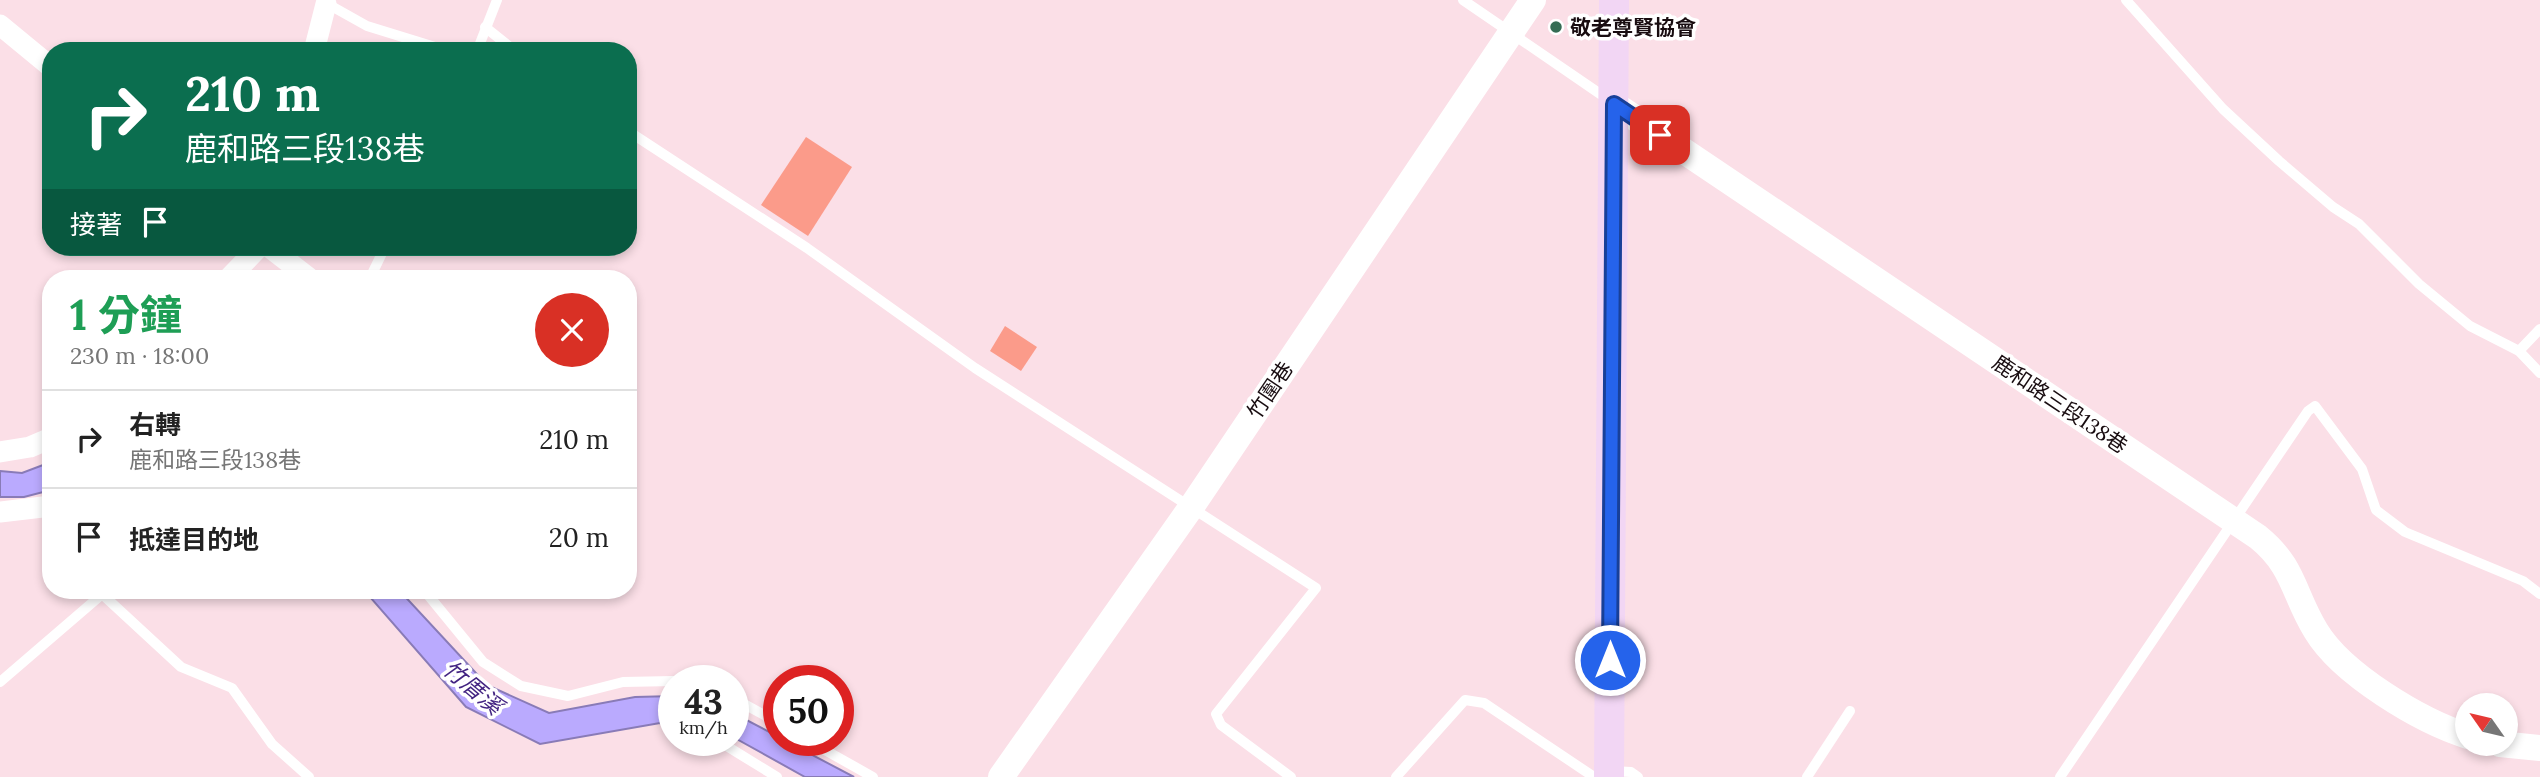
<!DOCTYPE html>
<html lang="zh-TW">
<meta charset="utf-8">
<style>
:root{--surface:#fff;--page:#f2f2f2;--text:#222;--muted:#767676;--line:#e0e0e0}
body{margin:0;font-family:Lora,"Noto Sans TC",serif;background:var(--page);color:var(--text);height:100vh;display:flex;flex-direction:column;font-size:26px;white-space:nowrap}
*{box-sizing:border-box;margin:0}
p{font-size:23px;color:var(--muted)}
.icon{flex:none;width:38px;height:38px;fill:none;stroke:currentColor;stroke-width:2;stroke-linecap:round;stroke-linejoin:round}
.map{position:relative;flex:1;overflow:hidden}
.details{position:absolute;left:42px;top:270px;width:595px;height:329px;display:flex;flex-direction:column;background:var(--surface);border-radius:28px;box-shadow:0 4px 10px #0003}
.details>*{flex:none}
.banner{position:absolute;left:42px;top:42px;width:595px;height:214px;border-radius:28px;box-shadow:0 4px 10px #0003;background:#0b6e4f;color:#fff;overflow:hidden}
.needle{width:46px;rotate:304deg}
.buttons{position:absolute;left:2455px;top:693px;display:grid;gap:14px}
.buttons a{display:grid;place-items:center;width:63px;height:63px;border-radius:50%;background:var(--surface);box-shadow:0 4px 10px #0003;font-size:35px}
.speed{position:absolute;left:658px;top:665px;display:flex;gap:14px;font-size:35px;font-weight:700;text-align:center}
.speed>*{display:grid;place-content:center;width:91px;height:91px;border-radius:50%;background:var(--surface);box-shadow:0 4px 10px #0003;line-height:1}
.speed small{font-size:18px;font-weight:400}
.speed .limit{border:10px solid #d22;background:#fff;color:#111}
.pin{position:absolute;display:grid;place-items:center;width:60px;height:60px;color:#fff;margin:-30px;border-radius:14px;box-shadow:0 4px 10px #0006}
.me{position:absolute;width:77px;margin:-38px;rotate:0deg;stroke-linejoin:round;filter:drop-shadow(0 0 5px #0008)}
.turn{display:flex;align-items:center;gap:24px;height:147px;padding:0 28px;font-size:32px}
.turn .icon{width:91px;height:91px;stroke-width:2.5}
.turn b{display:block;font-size:49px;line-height:60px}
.then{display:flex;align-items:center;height:66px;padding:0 28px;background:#0003;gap:14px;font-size:26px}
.round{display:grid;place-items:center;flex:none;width:74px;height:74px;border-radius:37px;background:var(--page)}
.head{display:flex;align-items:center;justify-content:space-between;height:119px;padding:0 28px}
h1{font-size:42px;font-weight:700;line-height:52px;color:#1e9e55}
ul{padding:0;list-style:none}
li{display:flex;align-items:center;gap:21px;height:98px;padding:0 28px;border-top:2px solid var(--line)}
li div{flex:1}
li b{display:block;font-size:26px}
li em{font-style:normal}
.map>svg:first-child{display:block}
.water{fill:#baaafe;stroke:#897bb7;stroke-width:2}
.building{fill:#fb9b8a}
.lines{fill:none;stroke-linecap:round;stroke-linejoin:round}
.service{stroke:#fff;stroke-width:10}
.minor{stroke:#fff;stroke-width:21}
.tertiary{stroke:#fff;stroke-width:26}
.secondary{stroke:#f2d6f4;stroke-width:30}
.route-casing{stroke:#184099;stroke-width:18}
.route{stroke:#2563eb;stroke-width:12}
.poi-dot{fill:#356c54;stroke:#fff;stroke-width:2.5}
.labels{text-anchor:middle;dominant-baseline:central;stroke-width:7;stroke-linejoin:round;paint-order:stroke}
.poi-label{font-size:21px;font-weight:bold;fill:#180c10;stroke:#fff;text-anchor:start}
.street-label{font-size:21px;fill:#180c10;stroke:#fff}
.water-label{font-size:23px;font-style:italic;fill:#432482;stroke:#fff}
</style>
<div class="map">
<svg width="2540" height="777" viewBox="0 0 2540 777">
<rect width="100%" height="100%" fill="#fbdfe7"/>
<g class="water">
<path d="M 51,462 L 51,490 L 24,497 L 0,497 L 0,471 L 22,473 Z"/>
<path d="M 348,590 L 399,590 L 487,685 L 549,713 L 635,697 L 674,696 L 674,724 L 660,723 L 540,744 L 466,707 L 371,598 Z"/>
<path d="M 733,713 L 779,737 L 779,740 L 784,740 L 854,777 L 805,777 L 733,737 Z"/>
</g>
<g class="building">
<path d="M 806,137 L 852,167 L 808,236 L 761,205 Z"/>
<path d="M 1005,326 L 1037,347 L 1021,371 L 990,351 Z"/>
</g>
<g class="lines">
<g class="service">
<path d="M 1463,0 L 1609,100"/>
<path d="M 2126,0 L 2223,109 L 2279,161 L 2333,207 L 2359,224 L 2419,284 L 2470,326 L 2519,351 L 2540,373"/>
<path d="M 324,2 L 367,26 L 448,51"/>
<path d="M 485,27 L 515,51"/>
<path d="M 477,51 L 497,0"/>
<path d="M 628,131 L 807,248 L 975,368 L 1316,588 L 1216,714 L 1221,725 L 1291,777"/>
<path d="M 370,278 L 385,247"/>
<path d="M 2519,351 L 2540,329"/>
<path d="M 424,590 L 483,662 L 521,686 L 568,696 L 623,682 L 674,681"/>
<path d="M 102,594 L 181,667 L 232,688 L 272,744 L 309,777"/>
<path d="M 0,682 L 107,590"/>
<path d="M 733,698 L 779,723"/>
<path d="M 807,740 L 873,777"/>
<path d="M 725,745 L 777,777"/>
<path d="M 1612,771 L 1631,772 L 1638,777"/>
<path d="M 1396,777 L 1465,700 L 1484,703 L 1594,777"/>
<path d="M 1807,777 L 1850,711"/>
<path d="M 2060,777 L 2308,411 L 2315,406 L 2362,469 L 2376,510 L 2405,532 L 2523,581 L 2540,594"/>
</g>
<g class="minor">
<path d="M 0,25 L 51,67"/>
<path d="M 314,51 L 326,4"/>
<path d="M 269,247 L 309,278"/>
<path d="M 229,278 L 259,247"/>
<path d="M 0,452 L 30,447 L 51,438"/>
<path d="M 0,512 L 51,506"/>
</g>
<g class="tertiary">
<path d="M 1614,104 L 2258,537 C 2295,567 2293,594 2316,631 C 2342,674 2420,721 2468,736"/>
<path d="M 2500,744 L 2540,748"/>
<path d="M 1001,777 L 1192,506 L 1533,0"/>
</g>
<path class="secondary" d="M 1609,777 L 1614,0"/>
</g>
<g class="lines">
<defs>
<path id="route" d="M 1610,660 L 1614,104 L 1660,135"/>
</defs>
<use href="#route" class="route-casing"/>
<use href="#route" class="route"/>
</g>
<circle class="poi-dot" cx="1556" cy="27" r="7"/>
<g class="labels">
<g class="poi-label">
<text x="1570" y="27">敬老尊賢協會</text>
</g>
<g class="street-label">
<text transform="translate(1270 390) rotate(-56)">竹圍巷</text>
<text transform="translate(2060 404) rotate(34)">鹿和路三段138巷</text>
</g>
<g class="water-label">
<text transform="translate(473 687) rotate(40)">竹厝溪</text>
</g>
</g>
</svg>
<div class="buttons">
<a><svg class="needle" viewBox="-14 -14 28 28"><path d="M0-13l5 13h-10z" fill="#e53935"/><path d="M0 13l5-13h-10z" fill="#767676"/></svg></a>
</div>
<div class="speed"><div>43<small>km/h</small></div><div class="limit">50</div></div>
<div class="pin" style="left:1660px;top:135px;background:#d93025"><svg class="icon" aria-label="arrive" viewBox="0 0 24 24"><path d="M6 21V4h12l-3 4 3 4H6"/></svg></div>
<svg class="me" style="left:1610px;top:660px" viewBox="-20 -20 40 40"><circle r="17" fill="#2563eb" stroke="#fff" stroke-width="3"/><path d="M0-11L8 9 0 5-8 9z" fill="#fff"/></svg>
<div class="banner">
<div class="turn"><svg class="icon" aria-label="right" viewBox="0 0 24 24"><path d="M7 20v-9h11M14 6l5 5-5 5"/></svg><div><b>210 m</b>鹿和路三段138巷</div></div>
<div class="then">接著<svg class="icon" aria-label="arrive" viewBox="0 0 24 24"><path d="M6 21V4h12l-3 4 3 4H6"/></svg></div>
</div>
<section class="details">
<div class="head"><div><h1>1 分鐘</h1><p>230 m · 18:00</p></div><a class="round" style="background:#d93025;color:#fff"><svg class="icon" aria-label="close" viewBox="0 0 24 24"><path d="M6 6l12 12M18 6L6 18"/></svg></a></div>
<ul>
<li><svg class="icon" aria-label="right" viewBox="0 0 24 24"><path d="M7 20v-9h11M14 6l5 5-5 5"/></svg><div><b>右轉</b><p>鹿和路三段138巷</p></div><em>210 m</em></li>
<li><svg class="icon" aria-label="arrive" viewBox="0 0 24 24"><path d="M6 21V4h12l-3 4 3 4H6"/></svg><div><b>抵達目的地</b></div><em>20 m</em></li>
</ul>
</section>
</div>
